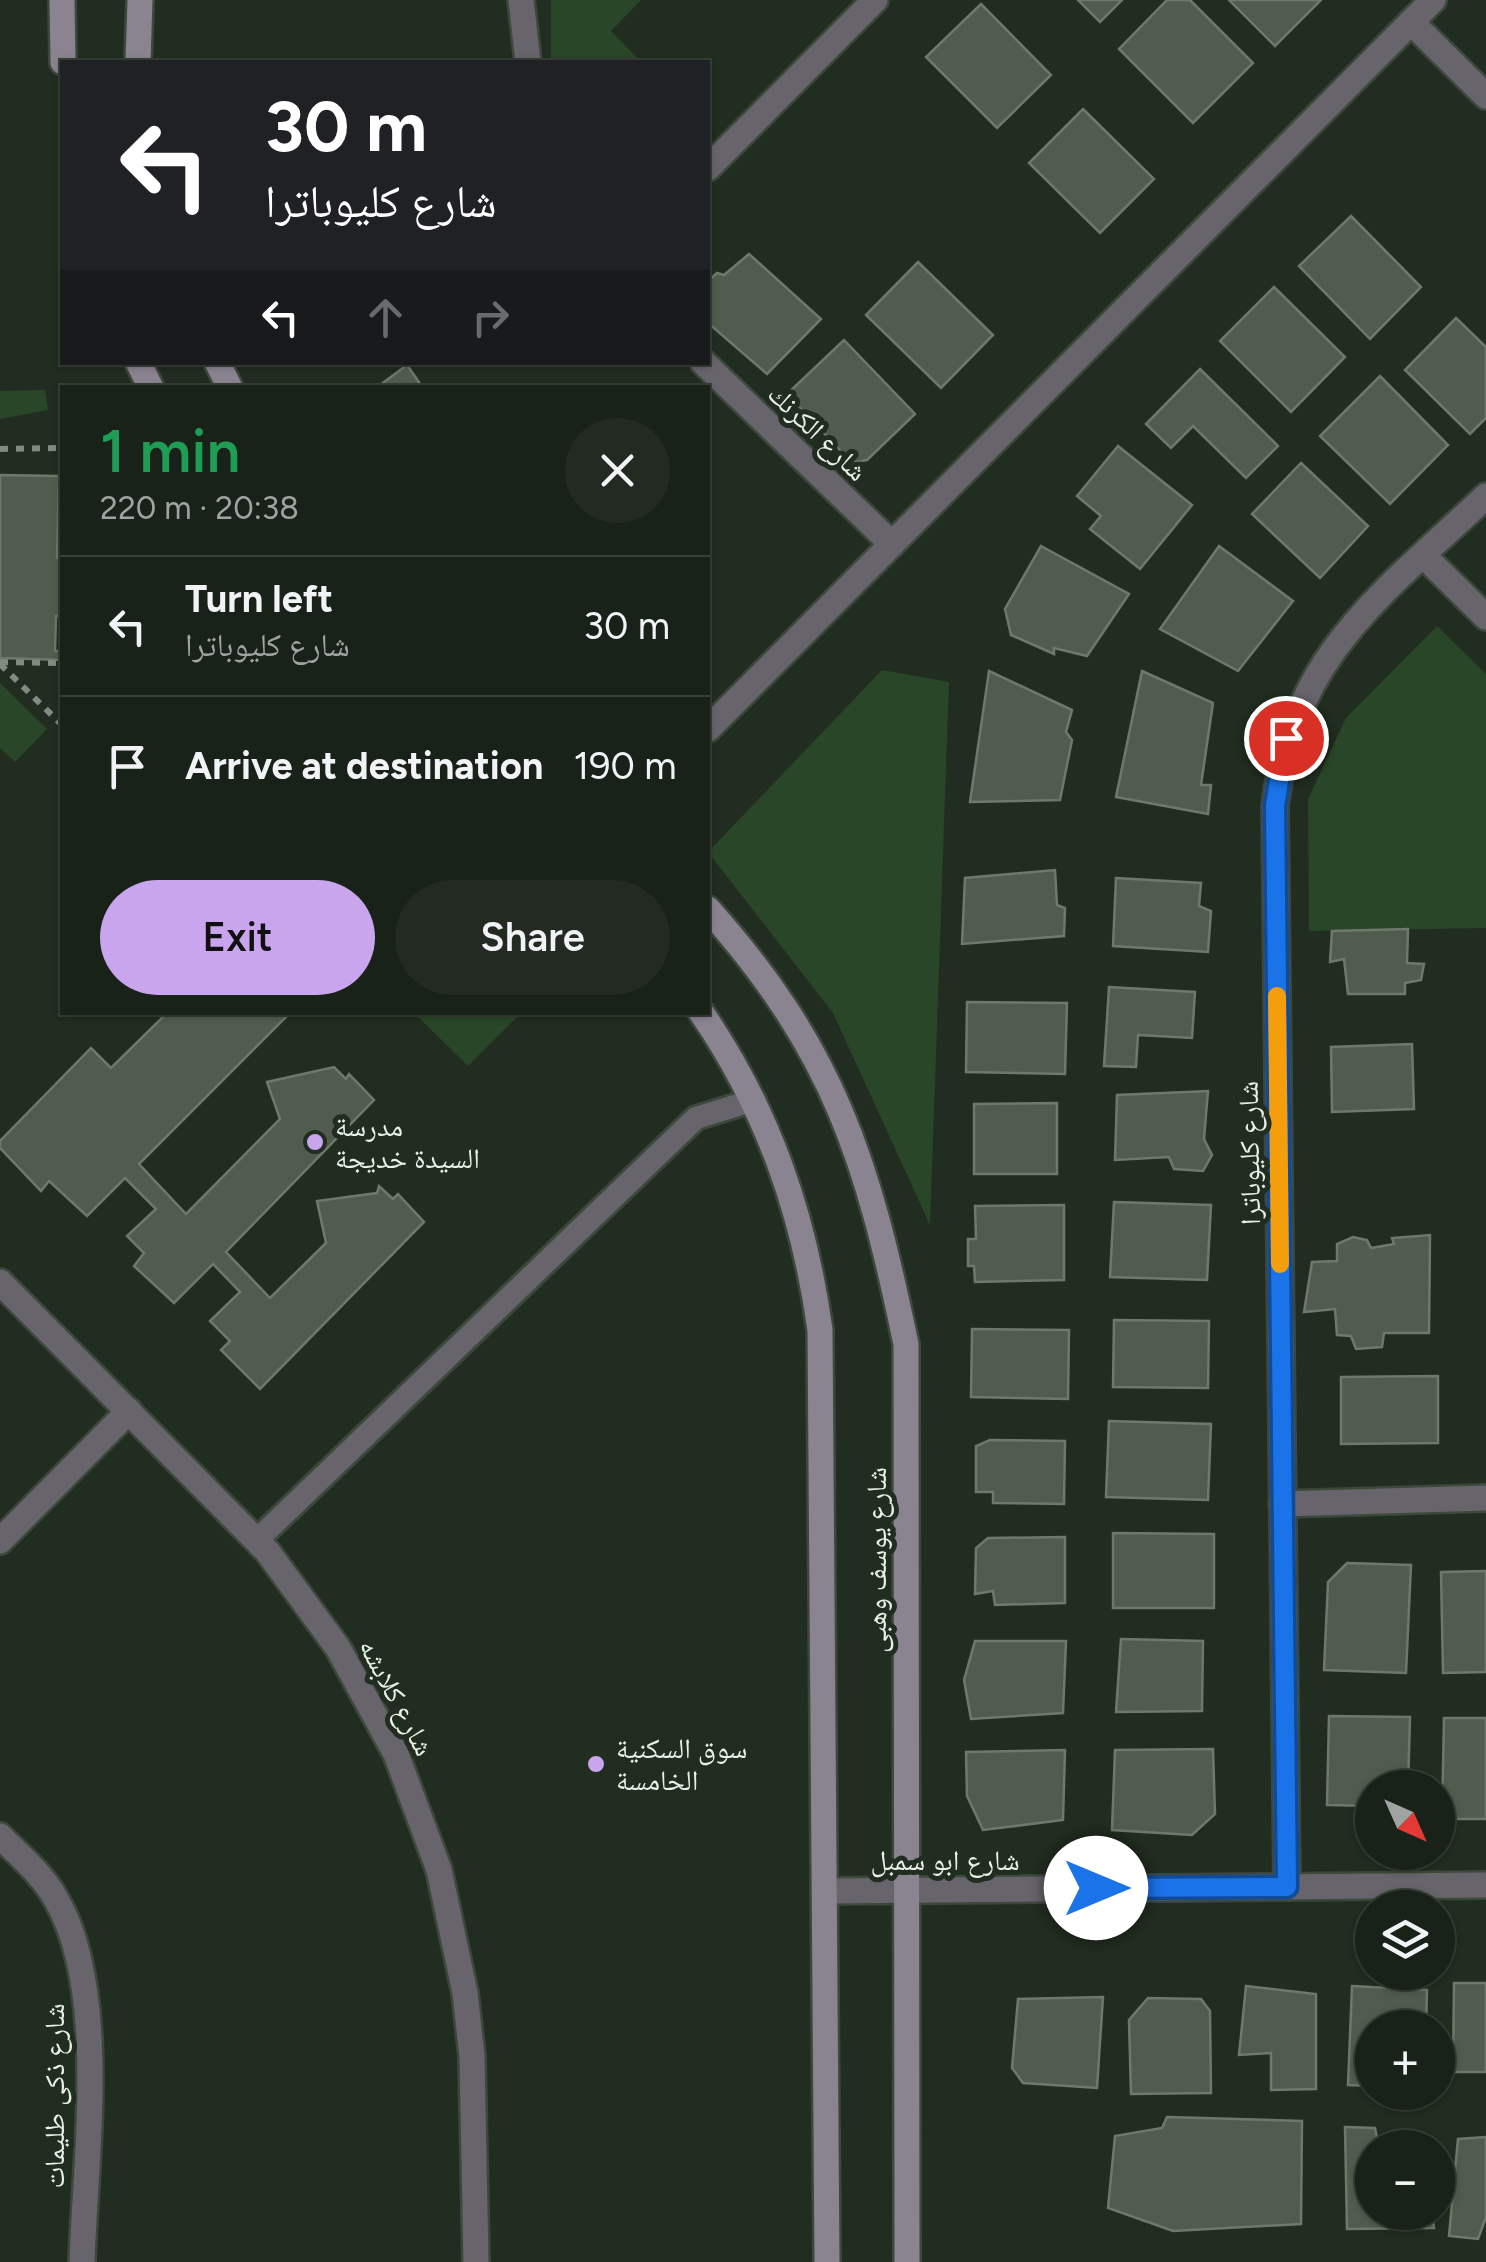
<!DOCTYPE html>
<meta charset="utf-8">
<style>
:root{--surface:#192218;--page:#222a21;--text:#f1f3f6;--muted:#9fa4a2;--line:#373f37;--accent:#c9a5ee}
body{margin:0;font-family:Figtree,"Noto Naskh Arabic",sans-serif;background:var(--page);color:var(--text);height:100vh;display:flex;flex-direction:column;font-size:38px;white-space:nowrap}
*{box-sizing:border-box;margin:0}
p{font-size:32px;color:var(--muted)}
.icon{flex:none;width:55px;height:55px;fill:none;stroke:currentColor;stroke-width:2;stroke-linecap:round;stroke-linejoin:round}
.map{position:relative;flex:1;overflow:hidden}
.drawer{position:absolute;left:60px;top:385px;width:650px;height:630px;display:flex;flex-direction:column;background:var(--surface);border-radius:0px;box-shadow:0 2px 8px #0004,0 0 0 2px var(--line)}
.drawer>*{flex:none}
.guide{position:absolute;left:60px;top:60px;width:650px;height:305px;border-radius:0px;box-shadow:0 2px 8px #0004,0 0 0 2px var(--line);background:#202124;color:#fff;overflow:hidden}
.needle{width:65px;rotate:135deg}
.buttons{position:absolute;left:1355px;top:1770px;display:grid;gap:20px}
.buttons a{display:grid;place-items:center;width:100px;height:100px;border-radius:50%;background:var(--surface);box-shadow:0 2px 8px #0004,0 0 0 2px var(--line);font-size:50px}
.pin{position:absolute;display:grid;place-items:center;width:85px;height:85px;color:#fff;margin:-42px;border:5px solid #fff;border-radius:50%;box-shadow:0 2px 10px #0007}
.me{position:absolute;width:110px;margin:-55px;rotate:90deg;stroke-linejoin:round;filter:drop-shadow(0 0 8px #0008)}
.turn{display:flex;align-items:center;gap:35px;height:210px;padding:0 40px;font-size:45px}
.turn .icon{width:130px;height:130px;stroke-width:2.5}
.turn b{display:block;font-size:70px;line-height:85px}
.lanes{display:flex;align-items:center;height:95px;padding:0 40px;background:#0003;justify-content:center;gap:50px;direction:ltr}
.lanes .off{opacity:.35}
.round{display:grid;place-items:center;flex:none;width:105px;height:105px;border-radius:52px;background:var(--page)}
.overview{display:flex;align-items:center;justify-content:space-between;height:170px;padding:0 40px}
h1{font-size:60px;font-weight:600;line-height:75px;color:#1e9e55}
.action{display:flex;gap:20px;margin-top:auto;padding:20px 40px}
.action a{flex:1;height:115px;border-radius:60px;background:var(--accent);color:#111;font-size:40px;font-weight:600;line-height:115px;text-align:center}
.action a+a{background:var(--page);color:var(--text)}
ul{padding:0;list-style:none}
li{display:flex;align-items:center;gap:30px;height:140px;padding:0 40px;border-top:2px solid var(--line)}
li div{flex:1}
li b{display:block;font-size:38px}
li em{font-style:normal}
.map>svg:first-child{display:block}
.green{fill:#2a4628}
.building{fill:#505d4e;stroke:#6d7a6b;stroke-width:2.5}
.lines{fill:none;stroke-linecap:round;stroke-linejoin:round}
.lane-casing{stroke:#3d483c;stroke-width:28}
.street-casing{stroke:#3d483c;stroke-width:30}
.secondary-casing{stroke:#3d483c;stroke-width:30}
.path{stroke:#818b80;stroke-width:6;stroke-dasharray:8 8;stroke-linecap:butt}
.lane{stroke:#67646b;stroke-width:22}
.street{stroke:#67646b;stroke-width:25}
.secondary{stroke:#8a8491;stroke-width:25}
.route-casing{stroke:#114b97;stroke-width:25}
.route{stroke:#1a73e8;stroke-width:18}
.slow{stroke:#f59e0b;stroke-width:18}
.poi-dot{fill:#c9a5ee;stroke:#212d20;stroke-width:4}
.labels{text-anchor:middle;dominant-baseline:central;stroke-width:10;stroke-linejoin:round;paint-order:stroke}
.street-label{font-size:28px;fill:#e7efe6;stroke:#212d20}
.poi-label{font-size:28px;fill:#e7efe6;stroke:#212d20;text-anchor:start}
</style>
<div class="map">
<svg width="1486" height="2262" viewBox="0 0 1486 2262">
<rect width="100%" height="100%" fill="#212d20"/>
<g class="green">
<path d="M 551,0 L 641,0 L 611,31 L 641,62 L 551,62 Z"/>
<path d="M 45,390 L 48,410 L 0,419 L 0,391 Z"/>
<path d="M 1437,626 L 1486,674 L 1486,928 L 1309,931 L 1308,799 L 1346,718 Z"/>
<path d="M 882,670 L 949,682 L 930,1225 L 833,1013 L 708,852 Z"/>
<path d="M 0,683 L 47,729 L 15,762 L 0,748 Z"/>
<path d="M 414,1013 L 521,1013 L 468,1066 Z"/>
</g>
<g class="building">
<path d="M 1078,0 L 1122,0 L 1100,22 Z"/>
<path d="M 1167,0 L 1190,0 L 1253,63 L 1193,123 L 1119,49 Z"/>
<path d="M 1229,0 L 1321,0 L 1275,46 Z"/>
<path d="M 981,4 L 1051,75 L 997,128 L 926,57 Z"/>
<path d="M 1083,109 L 1154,179 L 1100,233 L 1029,163 Z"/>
<path d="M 1351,216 L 1421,287 L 1370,339 L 1299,266 Z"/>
<path d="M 749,254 L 821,319 L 767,374 L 708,323 L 708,281 L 717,273 L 724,275 Z"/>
<path d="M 918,262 L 993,335 L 941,388 L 866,315 Z"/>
<path d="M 1274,287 L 1345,357 L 1291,412 L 1220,341 Z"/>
<path d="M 1456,318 L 1486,347 L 1486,418 L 1470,434 L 1405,370 Z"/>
<path d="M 844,340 L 915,414 L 867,460 L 852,463 L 787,394 Z"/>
<path d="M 407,365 L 423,388 L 376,388 Z"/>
<path d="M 1200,369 L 1278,446 L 1246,478 L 1193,426 L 1171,448 L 1146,424 Z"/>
<path d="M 1380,376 L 1448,445 L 1390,504 L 1320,436 Z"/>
<path d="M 1118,446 L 1192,505 L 1140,569 L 1090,529 L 1101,516 L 1077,496 Z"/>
<path d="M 1301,463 L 1368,526 L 1320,578 L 1252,514 Z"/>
<path d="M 0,475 L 59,476 L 57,558 L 62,559 L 62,616 L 56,616 L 55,651 L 62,651 L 62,660 L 0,658 Z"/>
<path d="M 1041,546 L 1129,594 L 1087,656 L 1054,648 L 1054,654 L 1011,635 L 1005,609 Z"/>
<path d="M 1219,546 L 1293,601 L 1238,671 L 1160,629 Z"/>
<path d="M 989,671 L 1072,710 L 1066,732 L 1072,740 L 1060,800 L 970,802 Z"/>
<path d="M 1142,671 L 1213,703 L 1201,785 L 1211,785 L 1208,814 L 1116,797 Z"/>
<path d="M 1055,870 L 1057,905 L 1065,908 L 1064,936 L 962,944 L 965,878 Z"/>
<path d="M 1116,878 L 1201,883 L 1199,906 L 1211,911 L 1208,952 L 1113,946 Z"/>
<path d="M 1408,929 L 1407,963 L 1424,964 L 1421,980 L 1405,983 L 1405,994 L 1348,994 L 1344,959 L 1330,962 L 1332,931 Z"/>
<path d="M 1109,987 L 1195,992 L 1192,1038 L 1138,1035 L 1136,1067 L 1104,1066 Z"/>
<path d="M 967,1002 L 1067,1003 L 1065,1074 L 966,1072 Z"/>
<path d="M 168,1012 L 291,1012 L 139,1164 L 186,1214 L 280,1119 L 267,1082 L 334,1067 L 346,1079 L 349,1074 L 374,1100 L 226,1252 L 270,1298 L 326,1243 L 317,1201 L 377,1193 L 379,1186 L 393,1199 L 398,1194 L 424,1222 L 260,1389 L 221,1350 L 230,1341 L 210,1321 L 240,1292 L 213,1264 L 174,1303 L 134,1266 L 144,1253 L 127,1236 L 156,1209 L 125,1178 L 87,1216 L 49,1181 L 41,1191 L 0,1148 L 0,1141 L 91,1048 L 111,1068 Z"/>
<path d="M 1412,1044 L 1414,1109 L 1332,1112 L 1331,1047 Z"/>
<path d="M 1208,1091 L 1204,1139 L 1212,1155 L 1203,1171 L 1174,1169 L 1169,1157 L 1115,1160 L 1117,1095 Z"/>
<path d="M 1057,1103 L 1057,1174 L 974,1174 L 974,1104 Z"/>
<path d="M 1114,1202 L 1211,1205 L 1207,1280 L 1110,1277 Z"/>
<path d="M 1064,1205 L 1064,1280 L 975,1282 L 974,1266 L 968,1266 L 968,1239 L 976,1239 L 975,1206 Z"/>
<path d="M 1430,1235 L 1429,1333 L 1384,1333 L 1382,1347 L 1356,1349 L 1351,1336 L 1337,1335 L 1335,1309 L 1304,1312 L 1312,1262 L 1337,1261 L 1337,1244 L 1353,1237 L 1367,1240 L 1371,1248 L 1394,1244 L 1392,1238 Z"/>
<path d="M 1114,1320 L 1209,1321 L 1208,1388 L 1113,1387 Z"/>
<path d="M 972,1329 L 1069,1330 L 1068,1399 L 971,1397 Z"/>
<path d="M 1438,1376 L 1438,1443 L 1341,1444 L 1341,1377 Z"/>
<path d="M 1109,1421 L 1211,1424 L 1208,1500 L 1106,1497 Z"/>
<path d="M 990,1440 L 1065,1441 L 1064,1504 L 993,1503 L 993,1492 L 976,1492 L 976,1446 Z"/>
<path d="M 1113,1533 L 1214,1534 L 1214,1608 L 1113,1608 Z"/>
<path d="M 1065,1537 L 1065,1603 L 995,1605 L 993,1591 L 975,1594 L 976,1548 L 988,1538 Z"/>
<path d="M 1347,1563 L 1411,1565 L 1406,1673 L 1324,1670 L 1328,1582 Z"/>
<path d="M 1486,1571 L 1486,1672 L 1443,1673 L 1441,1572 Z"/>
<path d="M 1121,1639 L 1203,1641 L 1202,1711 L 1116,1712 Z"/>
<path d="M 975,1641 L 1066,1641 L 1063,1713 L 971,1719 L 964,1680 Z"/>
<path d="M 1329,1716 L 1410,1717 L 1408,1788 L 1372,1788 L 1372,1806 L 1327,1805 Z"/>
<path d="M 1444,1718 L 1486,1718 L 1486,1819 L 1442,1819 Z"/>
<path d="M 1213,1749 L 1215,1814 L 1192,1835 L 1112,1830 L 1115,1750 Z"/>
<path d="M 1065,1750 L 1063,1820 L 983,1830 L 967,1796 L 966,1752 Z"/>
<path d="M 1454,1983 L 1486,1983 L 1486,2072 L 1453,2072 Z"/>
<path d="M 1246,1986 L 1316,1994 L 1316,2089 L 1271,2090 L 1271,2053 L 1239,2055 Z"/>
<path d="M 1352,1986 L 1427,1990 L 1426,2028 L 1372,2028 L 1372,2086 L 1348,2085 Z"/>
<path d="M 1103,1997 L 1097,2088 L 1023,2083 L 1012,2068 L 1018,1999 Z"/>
<path d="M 1148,1998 L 1201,1999 L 1210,2011 L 1211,2093 L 1131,2094 L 1129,2020 Z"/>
<path d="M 1167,2117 L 1302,2121 L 1301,2224 L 1173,2231 L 1108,2208 L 1115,2136 L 1162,2128 Z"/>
<path d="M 1345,2127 L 1375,2128 L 1377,2138 L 1421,2134 L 1422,2148 L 1372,2148 L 1372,2212 L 1432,2212 L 1434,2228 L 1347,2229 Z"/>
<path d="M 1486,2137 L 1486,2217 L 1478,2239 L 1449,2236 L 1458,2139 Z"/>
</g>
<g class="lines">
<defs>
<path id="lane" d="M 257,1540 L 696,1118 L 754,1100"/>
<g id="street">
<path d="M 521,0 L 528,62"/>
<path d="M 1411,22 L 1486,96"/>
<path d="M 708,168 L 875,0"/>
<path d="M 703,362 L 892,544"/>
<path d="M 1423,555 L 1486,617"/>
<path d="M 708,729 L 1433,0"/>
<path d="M 0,1282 L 267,1551 L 338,1648 L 396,1754 L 439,1870 L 465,1993 L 472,2056 L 476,2262"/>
<path d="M 1282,1504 L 1486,1498"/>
<path d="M 0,1541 L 129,1411"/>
<path d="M 0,1836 C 20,1856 42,1874 56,1899 C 109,1989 85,2159 82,2262"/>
<path d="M 1287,1887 L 1275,806 C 1293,654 1383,594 1486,496"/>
<path d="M 825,1891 L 1486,1885"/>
</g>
<g id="secondary">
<path d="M 62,0 L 63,62"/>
<path d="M 138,62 L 140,0"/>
<path d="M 138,362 L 151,388"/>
<path d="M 217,362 L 230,388"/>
<path d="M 708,909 C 835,1051 868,1162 906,1344 L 907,2262"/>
<path d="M 701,1012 C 768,1110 804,1214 820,1330 L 827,2262"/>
</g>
</defs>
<use href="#lane" class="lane-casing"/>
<use href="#street" class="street-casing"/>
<use href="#secondary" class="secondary-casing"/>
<g class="path">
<path d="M 0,449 L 62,448"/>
<path d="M 0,662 L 62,663"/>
<path d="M 0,664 L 62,725"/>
</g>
<use href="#lane" class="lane"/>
<use href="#street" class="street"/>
<use href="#secondary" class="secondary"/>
</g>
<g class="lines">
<defs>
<path id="route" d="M 1096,1888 L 1287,1887 L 1275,806 L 1286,738"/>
</defs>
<use href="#route" class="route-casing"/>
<use href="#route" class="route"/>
<path class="slow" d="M 1277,996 L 1280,1264"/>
</g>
<g class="poi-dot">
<circle cx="315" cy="1142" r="10"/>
<circle cx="596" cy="1764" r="10"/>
</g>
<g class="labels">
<g class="street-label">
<text transform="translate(818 432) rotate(44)">شارع الكرنك</text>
<text transform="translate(1249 1153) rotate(-91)">شارع كليوباترا</text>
<text transform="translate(876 1560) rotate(-90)">شارع يوسف وهبى</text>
<text transform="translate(397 1697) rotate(62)">شارع كلابشه</text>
<text x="945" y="1860">شارع ابو سمبل</text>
<text transform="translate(54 2096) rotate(-90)">شارع ذكى طليمات</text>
</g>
<g class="poi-label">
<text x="335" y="1126">مدرسة<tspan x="335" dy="32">السيدة خديجة</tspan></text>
<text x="616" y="1748">سوق السكنية<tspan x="616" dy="32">الخامسة</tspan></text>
</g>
</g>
</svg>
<div class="buttons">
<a><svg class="needle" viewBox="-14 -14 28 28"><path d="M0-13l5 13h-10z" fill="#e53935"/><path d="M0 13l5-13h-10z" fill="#9fa4a2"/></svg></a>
<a><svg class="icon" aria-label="layers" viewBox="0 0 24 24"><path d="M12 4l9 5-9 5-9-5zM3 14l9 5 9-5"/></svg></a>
<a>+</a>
<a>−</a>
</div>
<div class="pin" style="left:1286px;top:738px;background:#d93025"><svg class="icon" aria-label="arrive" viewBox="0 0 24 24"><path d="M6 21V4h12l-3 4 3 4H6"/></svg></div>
<svg class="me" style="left:1096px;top:1888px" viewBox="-20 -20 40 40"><circle r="19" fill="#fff"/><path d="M0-13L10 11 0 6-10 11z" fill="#1a73e8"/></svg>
<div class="guide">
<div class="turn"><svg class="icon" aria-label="left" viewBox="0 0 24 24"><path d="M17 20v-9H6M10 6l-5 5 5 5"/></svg><div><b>30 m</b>شارع كليوباترا</div></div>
<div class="lanes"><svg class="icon" aria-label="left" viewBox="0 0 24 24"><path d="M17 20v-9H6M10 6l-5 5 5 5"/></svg><svg class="icon off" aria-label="ahead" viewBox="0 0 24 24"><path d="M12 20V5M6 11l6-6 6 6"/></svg><svg class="icon off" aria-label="right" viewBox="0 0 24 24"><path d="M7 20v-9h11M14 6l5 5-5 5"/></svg></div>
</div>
<section class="drawer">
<div class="overview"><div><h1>1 min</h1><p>220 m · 20:38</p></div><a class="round"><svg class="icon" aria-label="close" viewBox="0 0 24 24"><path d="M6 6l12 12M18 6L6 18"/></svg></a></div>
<ul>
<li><svg class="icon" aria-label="left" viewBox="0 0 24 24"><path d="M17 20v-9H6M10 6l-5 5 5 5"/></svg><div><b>Turn left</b><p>شارع كليوباترا</p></div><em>30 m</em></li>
<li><svg class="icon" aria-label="arrive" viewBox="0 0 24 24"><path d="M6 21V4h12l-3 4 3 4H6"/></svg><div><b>Arrive at destination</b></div><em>190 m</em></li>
</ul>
<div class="action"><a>Exit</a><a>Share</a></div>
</section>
</div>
